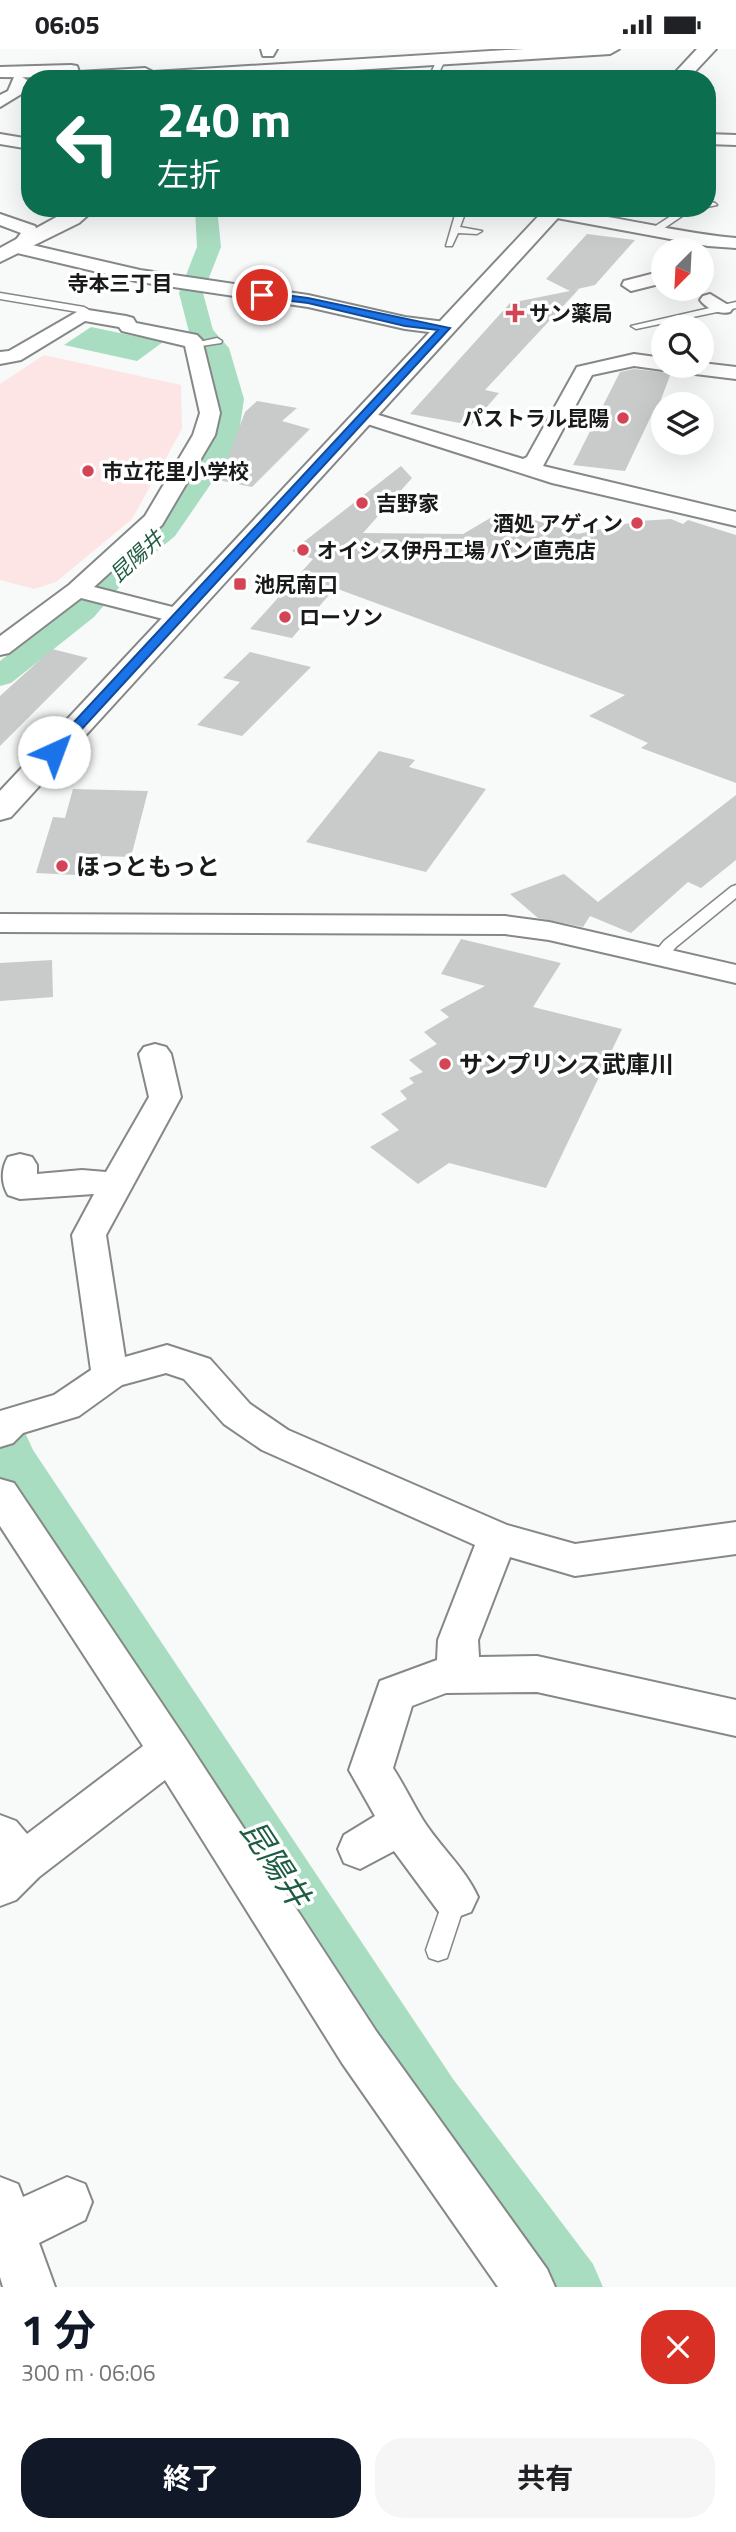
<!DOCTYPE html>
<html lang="ja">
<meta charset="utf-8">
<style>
:root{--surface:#fff;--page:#f6f6f6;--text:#202124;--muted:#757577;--accent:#111827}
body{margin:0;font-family:"Titillium Web","Noto Sans JP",sans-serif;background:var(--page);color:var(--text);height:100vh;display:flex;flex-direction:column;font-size:26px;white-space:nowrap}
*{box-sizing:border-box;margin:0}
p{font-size:23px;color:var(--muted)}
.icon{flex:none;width:38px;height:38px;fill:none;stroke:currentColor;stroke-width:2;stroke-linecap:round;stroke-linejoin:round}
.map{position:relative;height:2238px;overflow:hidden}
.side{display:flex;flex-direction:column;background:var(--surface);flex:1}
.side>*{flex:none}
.banner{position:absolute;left:21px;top:21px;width:695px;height:147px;border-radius:28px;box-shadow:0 7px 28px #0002;background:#0b6e4f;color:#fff;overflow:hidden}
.needle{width:46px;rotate:204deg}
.tools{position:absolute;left:651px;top:189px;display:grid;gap:14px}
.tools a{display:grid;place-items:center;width:63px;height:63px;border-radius:50%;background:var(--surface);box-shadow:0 7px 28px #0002;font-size:35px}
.pin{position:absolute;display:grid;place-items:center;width:60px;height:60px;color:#fff;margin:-30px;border:4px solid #fff;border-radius:50%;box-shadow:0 2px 7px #0007}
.me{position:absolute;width:77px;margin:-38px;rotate:43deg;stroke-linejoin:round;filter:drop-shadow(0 0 5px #0008)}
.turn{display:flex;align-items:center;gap:24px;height:147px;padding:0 21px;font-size:32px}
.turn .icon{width:91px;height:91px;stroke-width:2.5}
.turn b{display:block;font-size:49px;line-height:60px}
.round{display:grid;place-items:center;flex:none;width:74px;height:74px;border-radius:28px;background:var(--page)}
.summary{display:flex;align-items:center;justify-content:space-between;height:119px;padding:0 21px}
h1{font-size:42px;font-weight:700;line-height:52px;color:var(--accent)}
.primary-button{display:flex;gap:14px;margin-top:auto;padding:14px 21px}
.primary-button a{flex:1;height:80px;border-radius:28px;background:var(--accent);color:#fff;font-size:28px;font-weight:700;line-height:80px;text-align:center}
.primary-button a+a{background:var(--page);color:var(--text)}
.status{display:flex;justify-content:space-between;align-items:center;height:49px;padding:0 35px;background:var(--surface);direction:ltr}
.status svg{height:19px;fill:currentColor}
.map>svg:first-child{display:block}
.green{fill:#fee5e5}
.water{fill:#a9ddc2}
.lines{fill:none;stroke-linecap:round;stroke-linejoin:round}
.canal{fill:#a9ddc2;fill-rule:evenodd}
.building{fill:#c8cbca}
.lane-casing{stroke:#858886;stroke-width:3}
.street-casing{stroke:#858886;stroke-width:4}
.secondary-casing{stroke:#858886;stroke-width:4}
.primary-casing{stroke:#858886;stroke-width:4}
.highway-casing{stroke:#858886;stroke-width:4}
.lane{fill:#fff;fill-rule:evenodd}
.street{fill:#fff;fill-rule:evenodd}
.secondary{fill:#fff;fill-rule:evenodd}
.primary{fill:#fff;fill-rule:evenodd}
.highway{fill:#fff;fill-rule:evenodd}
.route{fill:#1a73e8;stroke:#114b97;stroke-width:2}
.poi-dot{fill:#d44454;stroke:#fff;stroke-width:2.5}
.labels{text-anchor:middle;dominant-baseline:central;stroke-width:7;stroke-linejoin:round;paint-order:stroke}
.far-neighbourhood-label{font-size:21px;font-weight:bold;fill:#191a1a;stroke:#fff}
.far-poi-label{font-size:21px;font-weight:bold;fill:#191a1a;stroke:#fff;text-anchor:start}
.far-water-label{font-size:21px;font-style:italic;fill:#1f5d42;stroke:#fff}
.poi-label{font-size:24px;font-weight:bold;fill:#191a1a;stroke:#fff;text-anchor:start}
.near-water-label{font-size:32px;font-style:italic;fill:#1f5d42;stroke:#fff}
</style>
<div class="status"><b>06:05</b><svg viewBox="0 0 49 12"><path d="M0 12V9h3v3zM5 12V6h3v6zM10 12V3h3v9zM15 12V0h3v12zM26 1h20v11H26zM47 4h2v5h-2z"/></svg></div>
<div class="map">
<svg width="736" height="2238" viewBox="0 0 736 2238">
<rect width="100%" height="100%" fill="#f7faf9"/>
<path class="green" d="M 44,306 L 181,336 L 182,380 L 132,470 L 56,533 L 34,540 L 0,531 L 0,335 Z"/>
<path class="water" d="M 91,278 L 163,293 L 137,312 L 64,296 Z"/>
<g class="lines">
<g class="canal">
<path d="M 195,159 L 217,159 L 221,198 L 203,244 L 213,281 L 229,299 L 244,350 L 237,397 L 175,487 L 133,522 L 94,568 L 11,634 L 0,637 L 0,612 L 72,556 L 113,510 L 155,475 L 209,397 L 218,350 L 204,301 L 189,283 L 179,244 L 197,198 Z"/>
<path d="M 0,1361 L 17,1366 L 33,1401 L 453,2030 L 593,2215 L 603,2238 L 530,2238 L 409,2074 L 0,1428 Z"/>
</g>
</g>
<g class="building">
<path d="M 587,185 L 635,191 L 595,236 L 573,241 L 579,240 L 485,341 L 499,344 L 471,376 L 410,365 L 510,254 L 570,242 L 546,230 Z"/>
<path d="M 634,320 L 671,324 L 657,361 L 654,361 L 625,422 L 573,416 L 620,323 Z"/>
<path d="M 257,352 L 297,359 L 282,372 L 310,380 L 252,438 L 213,430 L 229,406 L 245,363 Z"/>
<path d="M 401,417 L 412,429 L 363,484 L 463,485 L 504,461 L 578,485 L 639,472 L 671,470 L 683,475 L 688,471 L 736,486 L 736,734 L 641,699 L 648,694 L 589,667 L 625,646 L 335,539 L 292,589 L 250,580 L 313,510 L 292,502 Z"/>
<path d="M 52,600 L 88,609 L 0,697 L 0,647 Z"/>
<path d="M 250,603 L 311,618 L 242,687 L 197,676 L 240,633 L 223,629 Z"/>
<path d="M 379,702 L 415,711 L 409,718 L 486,740 L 426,823 L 306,793 Z"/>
<path d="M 73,740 L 148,742 L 131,808 L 102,807 L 96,827 L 36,824 L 53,768 L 65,769 Z"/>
<path d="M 736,746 L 736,811 L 701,839 L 688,833 L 631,884 L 590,867 L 583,878 L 538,869 L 510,845 L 564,825 L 598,853 Z"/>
<path d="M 461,890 L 561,914 L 533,958 L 622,980 L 546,1139 L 449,1114 L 418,1135 L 370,1098 L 399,1081 L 381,1065 L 407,1050 L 400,1042 L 414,1034 L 409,1029 L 423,1023 L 409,1011 L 437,995 L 424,983 L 449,968 L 440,961 L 485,937 L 441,925 Z"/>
<path d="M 52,911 L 53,948 L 0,952 L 0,914 Z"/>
</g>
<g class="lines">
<defs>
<g id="lane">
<path d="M 438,9 L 445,11 L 436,30 L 428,30 Z"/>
<path d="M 707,152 L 715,154 L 717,156 L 707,158 Z"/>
<path d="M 457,159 L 467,159 L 460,178 L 482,182 L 477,185 L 458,184 L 452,197 L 446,197 Z"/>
<path d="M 683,159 L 694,159 L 657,184 L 651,184 L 651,180 Z"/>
<path d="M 0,244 L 84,258 L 89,261 L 86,268 L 82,269 L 77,266 L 78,263 L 0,250 Z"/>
<path d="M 736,253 L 736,259 L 636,280 L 631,277 Z"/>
<path d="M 217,289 L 222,292 L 221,294 L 195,298 L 190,295 Z"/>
<path d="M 736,836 L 736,849 L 676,898 L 665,911 L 653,911 L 651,908 L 664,892 L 731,838 Z"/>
<path d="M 455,1837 L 463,1840 L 467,1848 L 447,1909 L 438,1912 L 429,1909 L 426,1901 L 447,1840 Z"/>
</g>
<g id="street">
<path d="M 261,0 L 277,0 L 273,7 L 263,7 Z"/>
<path d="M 19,26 L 27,31 L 23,44 L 0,58 L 0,46 L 8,42 L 14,28 Z"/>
<path d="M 0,85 L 30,90 L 30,100 L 0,95 Z"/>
<path d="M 707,85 L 736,86 L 736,96 L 707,95 Z"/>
<path d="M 521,159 C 594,159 664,183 736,189 L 736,199 L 708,197 L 530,164 Z"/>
<path d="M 0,165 L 35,177 L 40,187 L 32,196 L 140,221 L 308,246 L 405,268 L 445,273 L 455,279 L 445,285 L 405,280 L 308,258 L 140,233 L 13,203 L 10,199 L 21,184 L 0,176 Z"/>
<path d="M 663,222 L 663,234 L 631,242 L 622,236 L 624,232 Z"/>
<path d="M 710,245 L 733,259 L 730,263 C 719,266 707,260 700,251 L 703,247 Z"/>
<path d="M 82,260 L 126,267 L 133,269 L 136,274 L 197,286 L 202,291 L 220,364 L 215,386 L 162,476 L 94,538 L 188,562 L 191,567 L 188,572 L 179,574 L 81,549 L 9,604 L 0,606 L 0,587 L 69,536 L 145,467 L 193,386 L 200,364 L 185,297 L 122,282 L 119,278 L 85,272 L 21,311 L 0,315 L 0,303 L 9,302 Z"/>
<path d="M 634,305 L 663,309 L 663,317 L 702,317 L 702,314 L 736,318 L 736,330 L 679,323 L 670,319 L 663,321 L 634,317 L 592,326 L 543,417 L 736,463 L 736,477 L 552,434 L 358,372 L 354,368 L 358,364 L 372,364 L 523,410 L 527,408 L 577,318 Z"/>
<path d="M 0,865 L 505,867 L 549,873 L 736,916 L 736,934 L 549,891 L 505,885 L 0,883 Z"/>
<path d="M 155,995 L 166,998 L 171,1005 L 181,1048 L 106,1186 L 125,1308 L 167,1296 L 210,1310 L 250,1355 L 288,1381 L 507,1476 L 575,1495 L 736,1473 L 736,1505 L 575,1527 L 510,1508 L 478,1591 L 479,1608 L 537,1607 L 736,1651 L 736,1687 L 537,1643 L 446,1644 L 412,1657 L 393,1719 C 404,1736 413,1755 423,1771 C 440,1798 465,1819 478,1848 L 471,1863 L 455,1869 L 439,1863 L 394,1802 L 360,1820 L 344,1814 L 338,1800 L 344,1786 L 375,1767 L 349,1721 L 380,1632 L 437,1611 L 438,1591 L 475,1496 L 262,1401 L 224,1375 L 184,1330 L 166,1324 L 122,1336 L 79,1367 L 23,1384 L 13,1394 L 0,1398 L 0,1362 L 54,1346 L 91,1321 L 72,1186 L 94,1145 L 20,1150 L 8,1146 C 1,1134 1,1120 8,1108 L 20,1105 L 32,1108 L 37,1116 L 37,1125 L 82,1121 L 106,1123 L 149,1048 L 139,1005 L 144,998 Z"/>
<path d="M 0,1430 L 14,1434 L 185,1689 L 376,1982 L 547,2220 L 555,2238 L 498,2238 L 342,2014 L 165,1731 L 39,1828 L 16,1851 L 0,1857 L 0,1766 L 16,1772 L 27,1785 L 143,1697 L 0,1477 Z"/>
<path d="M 0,2128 L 18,2135 L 23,2148 L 67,2128 L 85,2135 L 92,2153 L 85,2171 L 39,2194 L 55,2238 L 3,2238 L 0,2228 Z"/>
</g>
<path id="secondary" d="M 73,159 L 96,159 L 79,174 L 0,213 L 0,199 Z"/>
<g id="primary">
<path d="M 697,0 L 716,0 L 688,30 L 669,30 Z"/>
<path d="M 546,159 L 567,159 L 11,768 L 0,771 L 0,742 Z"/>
</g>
<path id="highway" d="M 524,0 L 619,0 L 610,5 L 212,30 L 0,28 L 0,18 L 71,16 L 77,17 L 79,23 L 145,19 L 153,23 Z"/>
</defs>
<use href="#lane" class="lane-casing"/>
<use href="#street" class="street-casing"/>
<use href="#secondary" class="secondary-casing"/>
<use href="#primary" class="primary-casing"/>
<use href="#highway" class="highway-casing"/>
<use href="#lane" class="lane"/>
<use href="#street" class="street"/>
<use href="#secondary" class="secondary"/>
<use href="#primary" class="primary"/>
<use href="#highway" class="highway"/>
</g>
<path class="route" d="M 262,243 L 308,249 L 450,279 L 58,706 L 49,706 L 49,700 L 438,281 L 405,277 L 308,254 L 259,248 L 257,246 Z"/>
<g class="poi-dot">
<path d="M511.5 253.5h7v7h7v7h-7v7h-7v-7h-7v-7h7z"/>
<circle cx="623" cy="369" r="7"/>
<circle cx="88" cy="422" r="7"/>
<circle cx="362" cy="454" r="7"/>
<circle cx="637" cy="474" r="7"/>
<circle cx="303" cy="501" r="7"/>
<rect x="233" y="528" width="14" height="14" rx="3.5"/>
<circle cx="285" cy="568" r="7"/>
<circle cx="62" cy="817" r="7"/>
<circle cx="445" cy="1015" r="7"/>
</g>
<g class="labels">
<g class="far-neighbourhood-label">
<text x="120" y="234">寺本三丁目</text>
</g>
<g class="far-poi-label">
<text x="529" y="264">サン薬局</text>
<text x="609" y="369" text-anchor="end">パストラル昆陽</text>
<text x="102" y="422">市立花里小学校</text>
<text x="376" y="454">吉野家</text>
<text x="623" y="474" text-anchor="end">酒処 アゲィン</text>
<text x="317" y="501">オイシス伊丹工場 パン直売店</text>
<text x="254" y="535">池尻南口</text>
<text x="299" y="568">ローソン</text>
</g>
<g class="far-water-label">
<text transform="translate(136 507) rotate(-43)">昆陽井</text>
</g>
<g class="poi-label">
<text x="76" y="817">ほっともっと</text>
<text x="459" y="1015">サンプリンス武庫川</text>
</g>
<g class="near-water-label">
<text transform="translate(276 1814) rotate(57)">昆陽井</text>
</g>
</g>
</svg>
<div class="tools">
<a><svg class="needle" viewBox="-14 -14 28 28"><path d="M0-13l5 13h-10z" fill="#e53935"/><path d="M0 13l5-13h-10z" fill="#757577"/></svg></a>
<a><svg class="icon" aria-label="search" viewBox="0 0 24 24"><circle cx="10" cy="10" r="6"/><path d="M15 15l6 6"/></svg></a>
<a><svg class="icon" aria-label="layers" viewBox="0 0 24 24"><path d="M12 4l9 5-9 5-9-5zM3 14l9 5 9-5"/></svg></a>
</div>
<div class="pin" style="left:262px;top:246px;background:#d93025"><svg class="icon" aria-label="arrive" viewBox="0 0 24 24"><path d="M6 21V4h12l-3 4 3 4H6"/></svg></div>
<svg class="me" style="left:54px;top:703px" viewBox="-20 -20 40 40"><circle r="19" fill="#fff"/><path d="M0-13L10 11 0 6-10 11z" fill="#1a73e8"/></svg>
<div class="banner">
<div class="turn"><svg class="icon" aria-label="left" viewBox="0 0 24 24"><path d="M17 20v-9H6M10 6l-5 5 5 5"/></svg><div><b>240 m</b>左折</div></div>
</div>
</div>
<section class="side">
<div class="summary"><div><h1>1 分</h1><p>300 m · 06:06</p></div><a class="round" style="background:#d93025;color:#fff"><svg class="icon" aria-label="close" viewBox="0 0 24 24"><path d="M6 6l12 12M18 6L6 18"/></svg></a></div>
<div class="primary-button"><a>終了</a><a>共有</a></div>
</section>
